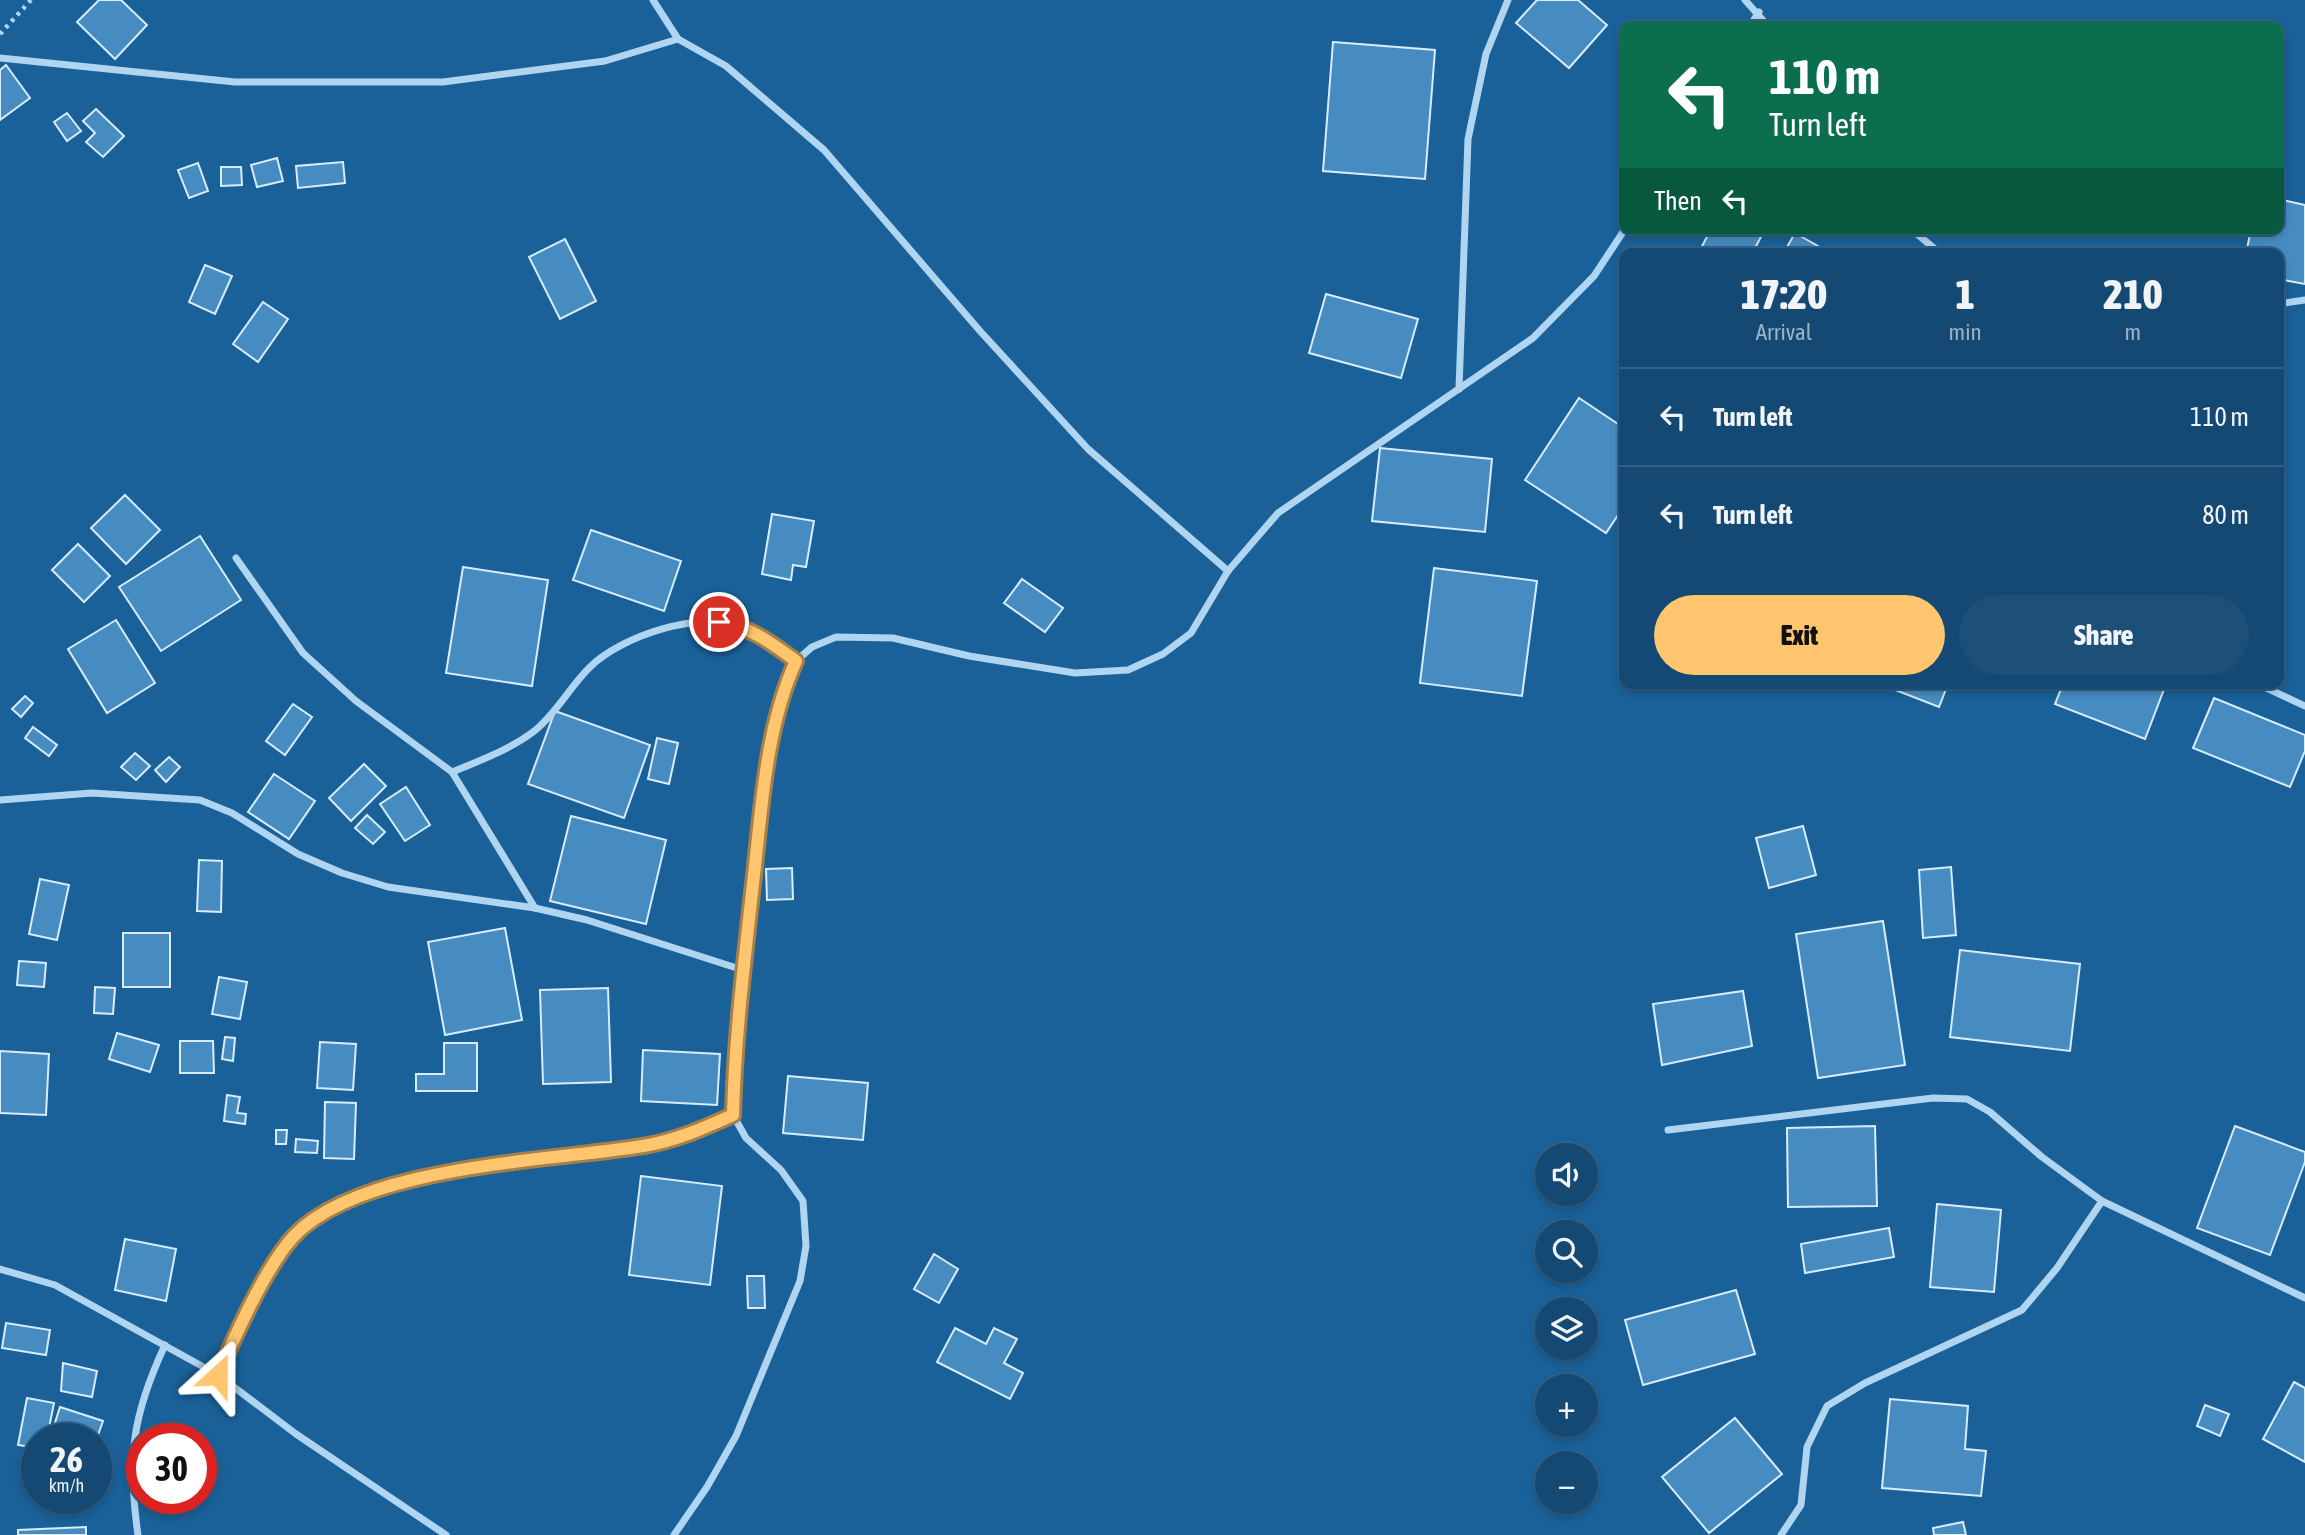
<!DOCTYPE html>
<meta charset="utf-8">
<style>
:root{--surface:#144973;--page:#1d5078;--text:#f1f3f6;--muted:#9db2c4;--line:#336185;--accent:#ffc56f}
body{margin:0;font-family:"Asap Condensed",sans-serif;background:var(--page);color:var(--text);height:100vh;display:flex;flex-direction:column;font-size:26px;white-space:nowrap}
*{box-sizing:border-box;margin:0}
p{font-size:23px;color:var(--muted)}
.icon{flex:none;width:38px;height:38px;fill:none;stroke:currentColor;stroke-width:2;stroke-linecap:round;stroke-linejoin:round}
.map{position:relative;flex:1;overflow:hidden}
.details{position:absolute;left:1619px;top:248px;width:665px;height:441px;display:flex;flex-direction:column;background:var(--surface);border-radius:14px;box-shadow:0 4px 10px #0003,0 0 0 2px var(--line)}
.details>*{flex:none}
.guide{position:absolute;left:1619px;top:21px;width:665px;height:214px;border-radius:14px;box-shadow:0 4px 10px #0003,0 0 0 2px var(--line);background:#0b6e4f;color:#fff;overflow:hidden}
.buttons{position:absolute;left:1535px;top:1143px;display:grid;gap:14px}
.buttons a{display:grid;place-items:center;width:63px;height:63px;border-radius:50%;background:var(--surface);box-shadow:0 4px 10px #0003,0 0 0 2px var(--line);font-size:35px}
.speed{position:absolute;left:21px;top:1423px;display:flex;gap:14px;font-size:35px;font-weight:700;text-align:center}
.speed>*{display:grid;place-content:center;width:91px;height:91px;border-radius:50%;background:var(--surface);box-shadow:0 4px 10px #0003,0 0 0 2px var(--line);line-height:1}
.speed small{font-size:18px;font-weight:400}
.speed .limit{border:10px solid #d22;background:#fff;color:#111}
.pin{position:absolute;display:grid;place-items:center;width:60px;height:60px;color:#fff;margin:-30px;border:4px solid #fff;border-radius:50%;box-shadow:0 2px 7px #0007}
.me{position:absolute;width:77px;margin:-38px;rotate:24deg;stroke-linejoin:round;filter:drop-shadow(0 0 5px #0008)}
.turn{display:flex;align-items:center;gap:24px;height:147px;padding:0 35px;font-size:32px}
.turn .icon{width:91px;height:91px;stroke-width:2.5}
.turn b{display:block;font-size:49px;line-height:60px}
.then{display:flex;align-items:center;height:66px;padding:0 35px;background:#0003;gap:14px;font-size:26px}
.eta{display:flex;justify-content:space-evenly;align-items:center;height:119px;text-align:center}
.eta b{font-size:42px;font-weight:800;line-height:49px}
.primary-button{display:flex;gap:14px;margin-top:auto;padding:14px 35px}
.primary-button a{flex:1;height:80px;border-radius:42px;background:var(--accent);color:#111;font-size:28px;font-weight:800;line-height:80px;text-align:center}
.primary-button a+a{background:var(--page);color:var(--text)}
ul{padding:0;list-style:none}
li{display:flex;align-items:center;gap:21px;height:98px;padding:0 35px;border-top:2px solid var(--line)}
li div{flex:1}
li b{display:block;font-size:26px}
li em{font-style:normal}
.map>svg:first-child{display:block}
.building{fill:#478cc1;stroke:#d7ecfc;stroke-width:2}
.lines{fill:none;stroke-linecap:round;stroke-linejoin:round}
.path{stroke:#b0d5f1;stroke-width:4.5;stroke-dasharray:3.5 5;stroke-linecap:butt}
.minor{stroke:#b0d5f1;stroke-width:7}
.route-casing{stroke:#a68048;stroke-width:18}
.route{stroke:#ffc56f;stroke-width:12}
</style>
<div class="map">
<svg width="2305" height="1535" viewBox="0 0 2305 1535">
<rect width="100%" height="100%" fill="#1a6199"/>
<g class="building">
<path d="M 99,0 L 121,0 L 147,25 L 115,59 L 77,22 Z"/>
<path d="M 1537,0 L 1578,0 L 1607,25 L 1569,68 L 1516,23 Z"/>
<path d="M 1333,42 L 1435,50 L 1425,179 L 1323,171 Z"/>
<path d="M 6,65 L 30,98 L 0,120 L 0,70 Z"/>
<path d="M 96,109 L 124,136 L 103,157 L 86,142 L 95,133 L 83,121 Z"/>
<path d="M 67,113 L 81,131 L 67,141 L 54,122 Z"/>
<path d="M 277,158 L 283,181 L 257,187 L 251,165 Z"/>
<path d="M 343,162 L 345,183 L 298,188 L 296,166 Z"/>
<path d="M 198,163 L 208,191 L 189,198 L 178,170 Z"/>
<path d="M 221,167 L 241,167 L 242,185 L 221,186 Z"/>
<path d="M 2278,199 L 2305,205 L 2305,284 L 2278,279 L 2278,254 L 2246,254 L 2251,229 L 2278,229 Z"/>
<path d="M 1711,229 L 1765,229 L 1752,254 L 1698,254 Z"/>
<path d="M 1795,233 L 1832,254 L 1783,254 Z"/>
<path d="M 565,239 L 596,301 L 560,319 L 529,257 Z"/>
<path d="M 205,265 L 232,276 L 215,314 L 189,302 Z"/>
<path d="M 1326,294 L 1418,319 L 1401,378 L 1309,353 Z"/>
<path d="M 263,302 L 288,319 L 258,362 L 233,344 Z"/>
<path d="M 1579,398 L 1624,428 L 1624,506 L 1606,533 L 1525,480 Z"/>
<path d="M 1380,448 L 1492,459 L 1485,532 L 1372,521 Z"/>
<path d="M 125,495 L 160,530 L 126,564 L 91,528 Z"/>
<path d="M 772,514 L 814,521 L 806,567 L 793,565 L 791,580 L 762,574 Z"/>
<path d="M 591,530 L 681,561 L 664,611 L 573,580 Z"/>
<path d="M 200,536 L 241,600 L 161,651 L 119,587 Z"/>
<path d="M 78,544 L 110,576 L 84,602 L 52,570 Z"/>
<path d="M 463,567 L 548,580 L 532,686 L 446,673 Z"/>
<path d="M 1434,568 L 1537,581 L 1522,696 L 1420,683 Z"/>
<path d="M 1022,579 L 1063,608 L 1045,632 L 1004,603 Z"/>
<path d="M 116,620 L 155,683 L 107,713 L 68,649 Z"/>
<path d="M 1880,684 L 1948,684 L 1939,707 Z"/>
<path d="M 2063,684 L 2166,684 L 2145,739 L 2055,704 Z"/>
<path d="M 25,696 L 33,703 L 21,717 L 12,709 Z"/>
<path d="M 2214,698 L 2305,735 L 2305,751 L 2290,787 L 2193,748 Z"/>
<path d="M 293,704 L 312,717 L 285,755 L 266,741 Z"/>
<path d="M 555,711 L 650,745 L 624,818 L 528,784 Z"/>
<path d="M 33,727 L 57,745 L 49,756 L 25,738 Z"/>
<path d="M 657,738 L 678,743 L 669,784 L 648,779 Z"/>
<path d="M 135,753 L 150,766 L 136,780 L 121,767 Z"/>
<path d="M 169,757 L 180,767 L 166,782 L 155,770 Z"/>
<path d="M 364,764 L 386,786 L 351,821 L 329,798 Z"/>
<path d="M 274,774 L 315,801 L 289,839 L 248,812 Z"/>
<path d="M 406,787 L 430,825 L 405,841 L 380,804 Z"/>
<path d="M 367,815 L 385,832 L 373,844 L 355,828 Z"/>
<path d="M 571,816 L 666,840 L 646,924 L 550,901 Z"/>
<path d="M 1803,826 L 1816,875 L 1769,888 L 1756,838 Z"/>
<path d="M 199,860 L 222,861 L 221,912 L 197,911 Z"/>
<path d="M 1951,867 L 1956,935 L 1923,938 L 1919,870 Z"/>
<path d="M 792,868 L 793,899 L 767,900 L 766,869 Z"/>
<path d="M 40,879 L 69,885 L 57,940 L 29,934 Z"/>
<path d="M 1883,921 L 1905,1065 L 1818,1078 L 1796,934 Z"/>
<path d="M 505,928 L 522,1020 L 445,1035 L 428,942 Z"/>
<rect x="123" y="933" width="47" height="54"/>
<path d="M 1960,950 L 2080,964 L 2070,1051 L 1950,1037 Z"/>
<path d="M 19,961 L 46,963 L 44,987 L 17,985 Z"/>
<path d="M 219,977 L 247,982 L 240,1019 L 212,1014 Z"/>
<path d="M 95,987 L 115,988 L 113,1014 L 94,1013 Z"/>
<path d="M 608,988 L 611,1082 L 543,1084 L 540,990 Z"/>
<path d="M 1743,991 L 1752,1046 L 1662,1065 L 1653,1004 Z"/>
<path d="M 117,1033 L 159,1045 L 150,1072 L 109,1059 Z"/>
<path d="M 225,1037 L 235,1038 L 233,1061 L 222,1059 Z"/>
<path d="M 180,1041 L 213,1041 L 214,1073 L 180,1073 Z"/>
<path d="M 320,1042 L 356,1044 L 353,1090 L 317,1088 Z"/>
<path d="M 444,1043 L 477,1043 L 477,1091 L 416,1091 L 416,1074 L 444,1074 Z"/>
<path d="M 643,1050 L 720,1054 L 717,1105 L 641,1101 Z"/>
<path d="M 0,1051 L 49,1054 L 46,1115 L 0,1113 Z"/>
<path d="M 788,1076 L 868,1083 L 863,1140 L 783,1133 Z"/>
<path d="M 227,1095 L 240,1097 L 237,1113 L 246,1114 L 245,1124 L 224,1121 Z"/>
<path d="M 325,1102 L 356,1103 L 354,1159 L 324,1158 Z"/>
<path d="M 1875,1126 L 1877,1206 L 1788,1207 L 1787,1128 Z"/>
<path d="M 2235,1126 L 2305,1152 L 2305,1162 L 2270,1255 L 2197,1228 Z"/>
<path d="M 276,1130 L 287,1130 L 286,1144 L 276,1144 Z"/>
<path d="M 296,1139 L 318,1141 L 317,1153 L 295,1152 Z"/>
<path d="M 641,1176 L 722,1186 L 710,1285 L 629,1275 Z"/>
<path d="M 1937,1204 L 2001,1210 L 1994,1292 L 1930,1287 Z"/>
<path d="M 1889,1228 L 1894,1257 L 1805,1273 L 1801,1244 Z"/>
<path d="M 125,1239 L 176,1249 L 166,1301 L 115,1290 Z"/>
<path d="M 934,1254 L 958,1269 L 939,1303 L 914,1289 Z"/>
<path d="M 747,1276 L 764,1276 L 765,1308 L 748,1308 Z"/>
<path d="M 1736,1290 L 1755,1354 L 1643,1385 L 1625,1320 Z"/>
<path d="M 6,1323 L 50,1330 L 46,1355 L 2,1348 Z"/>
<path d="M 955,1328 L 986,1344 L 994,1328 L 1017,1339 L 1004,1363 L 1023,1373 L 1010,1399 L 937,1362 Z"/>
<path d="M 63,1363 L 97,1371 L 92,1397 L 61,1391 Z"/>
<path d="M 2294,1382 L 2305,1388 L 2305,1462 L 2263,1439 Z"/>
<path d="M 27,1398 L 54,1403 L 47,1438 L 37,1438 L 37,1448 L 18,1445 Z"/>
<path d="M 1890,1399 L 1968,1406 L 1965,1449 L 1986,1451 L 1981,1496 L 1882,1488 Z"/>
<path d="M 2205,1405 L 2229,1414 L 2220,1436 L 2197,1426 Z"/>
<path d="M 60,1407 L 103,1421 L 96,1441 L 96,1438 L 50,1438 Z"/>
<path d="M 1735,1418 L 1782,1474 L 1709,1533 L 1662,1477 Z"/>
<path d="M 1963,1522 L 1966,1535 L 1934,1535 L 1933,1528 Z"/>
<path d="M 86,1527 L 86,1535 L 18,1535 L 18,1530 Z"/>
</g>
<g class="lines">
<path class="path" d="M 0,34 L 31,0"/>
<g class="minor">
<path d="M 653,0 L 678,39"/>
<path d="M 1745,0 L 1768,26"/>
<path d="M 1750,26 L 1759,12"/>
<path d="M 0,58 L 235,82 L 443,82 L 605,61 L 678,39 L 726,66 L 824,150 L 980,331 L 1088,449 L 1228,571"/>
<path d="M 1911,229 L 1941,254"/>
<path d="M 2278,304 L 2305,300"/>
<path d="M 1459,389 L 1468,139 L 1486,54 L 1508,0"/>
<path d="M 236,558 L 303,653 L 356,701 L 452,772 L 535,908"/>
<path d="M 2258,684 L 2305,706"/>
<path d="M 452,772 C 479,761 509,750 533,732 C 554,716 570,687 589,668 C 621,636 699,610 743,627 C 763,634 779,649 796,661"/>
<path d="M 0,800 L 92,793 L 200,800 L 232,813 L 298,854 L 342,873 L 388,887 L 535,908 L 587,920 L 743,970"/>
<path d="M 1668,1130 L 1933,1098 L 1967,1099 L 1990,1112 L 2042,1157 L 2102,1201 L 2305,1298"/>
<path d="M 0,1269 L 55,1285 L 218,1375 L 296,1434 L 446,1535"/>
<path d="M 218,1375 L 238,1329 L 293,1236 L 325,1211 L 367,1193 L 440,1174 L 667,1141 L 733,1115"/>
<path d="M 138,1535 C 127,1457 132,1416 165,1345"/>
<path d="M 674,1535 L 707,1487 L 736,1436 L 800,1281 L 806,1246 L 803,1201 L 781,1170 L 746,1138 L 733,1115 L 735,1036 L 771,748 L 783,689 L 796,661 L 812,647 L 836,637 L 893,638 L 969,656 L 1075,673 L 1128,670 L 1163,654 L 1191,633 L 1228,571 L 1278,513 L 1533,338 L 1594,276 L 1625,229"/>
<path d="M 1781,1535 L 1801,1505 L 1807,1447 L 1827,1406 L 1865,1383 L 2022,1310 L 2057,1268 L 2102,1201"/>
</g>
</g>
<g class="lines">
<defs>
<path id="route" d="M 218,1375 C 235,1336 266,1266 294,1236 C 360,1166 550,1161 643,1146 C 675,1141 704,1128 733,1115 C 735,1034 745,956 754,875 C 762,804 766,727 796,661 C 770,642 751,627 719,622"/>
</defs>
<use href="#route" class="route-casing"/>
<use href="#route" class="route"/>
</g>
</svg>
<div class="buttons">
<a><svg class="icon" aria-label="sound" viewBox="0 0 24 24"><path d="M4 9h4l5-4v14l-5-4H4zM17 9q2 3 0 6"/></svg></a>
<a><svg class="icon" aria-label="search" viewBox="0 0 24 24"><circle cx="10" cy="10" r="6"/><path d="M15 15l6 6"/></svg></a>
<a><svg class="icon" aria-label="layers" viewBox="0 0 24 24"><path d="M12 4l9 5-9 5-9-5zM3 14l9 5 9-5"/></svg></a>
<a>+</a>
<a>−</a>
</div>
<div class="speed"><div>26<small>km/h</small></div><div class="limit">30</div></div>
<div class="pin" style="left:719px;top:622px;background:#d93025"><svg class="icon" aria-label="arrive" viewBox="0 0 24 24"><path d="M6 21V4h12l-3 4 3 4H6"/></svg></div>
<svg class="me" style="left:218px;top:1375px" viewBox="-20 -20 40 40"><path d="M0-17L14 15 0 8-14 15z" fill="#ffc56f" stroke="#fff" stroke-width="4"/></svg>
<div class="guide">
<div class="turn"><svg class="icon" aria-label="left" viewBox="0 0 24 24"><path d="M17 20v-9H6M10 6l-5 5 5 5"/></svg><div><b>110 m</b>Turn left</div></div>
<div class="then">Then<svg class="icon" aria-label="left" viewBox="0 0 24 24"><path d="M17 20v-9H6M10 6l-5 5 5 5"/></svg></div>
</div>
<section class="details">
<div class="eta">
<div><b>17:20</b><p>Arrival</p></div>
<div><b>1</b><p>min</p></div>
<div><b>210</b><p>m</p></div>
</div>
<ul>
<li><svg class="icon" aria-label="left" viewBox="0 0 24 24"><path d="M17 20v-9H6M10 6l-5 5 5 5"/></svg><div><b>Turn left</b></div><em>110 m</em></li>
<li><svg class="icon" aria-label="left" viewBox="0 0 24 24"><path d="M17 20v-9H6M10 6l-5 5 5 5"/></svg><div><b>Turn left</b></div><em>80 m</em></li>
</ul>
<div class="primary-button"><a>Exit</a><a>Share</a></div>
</section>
</div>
